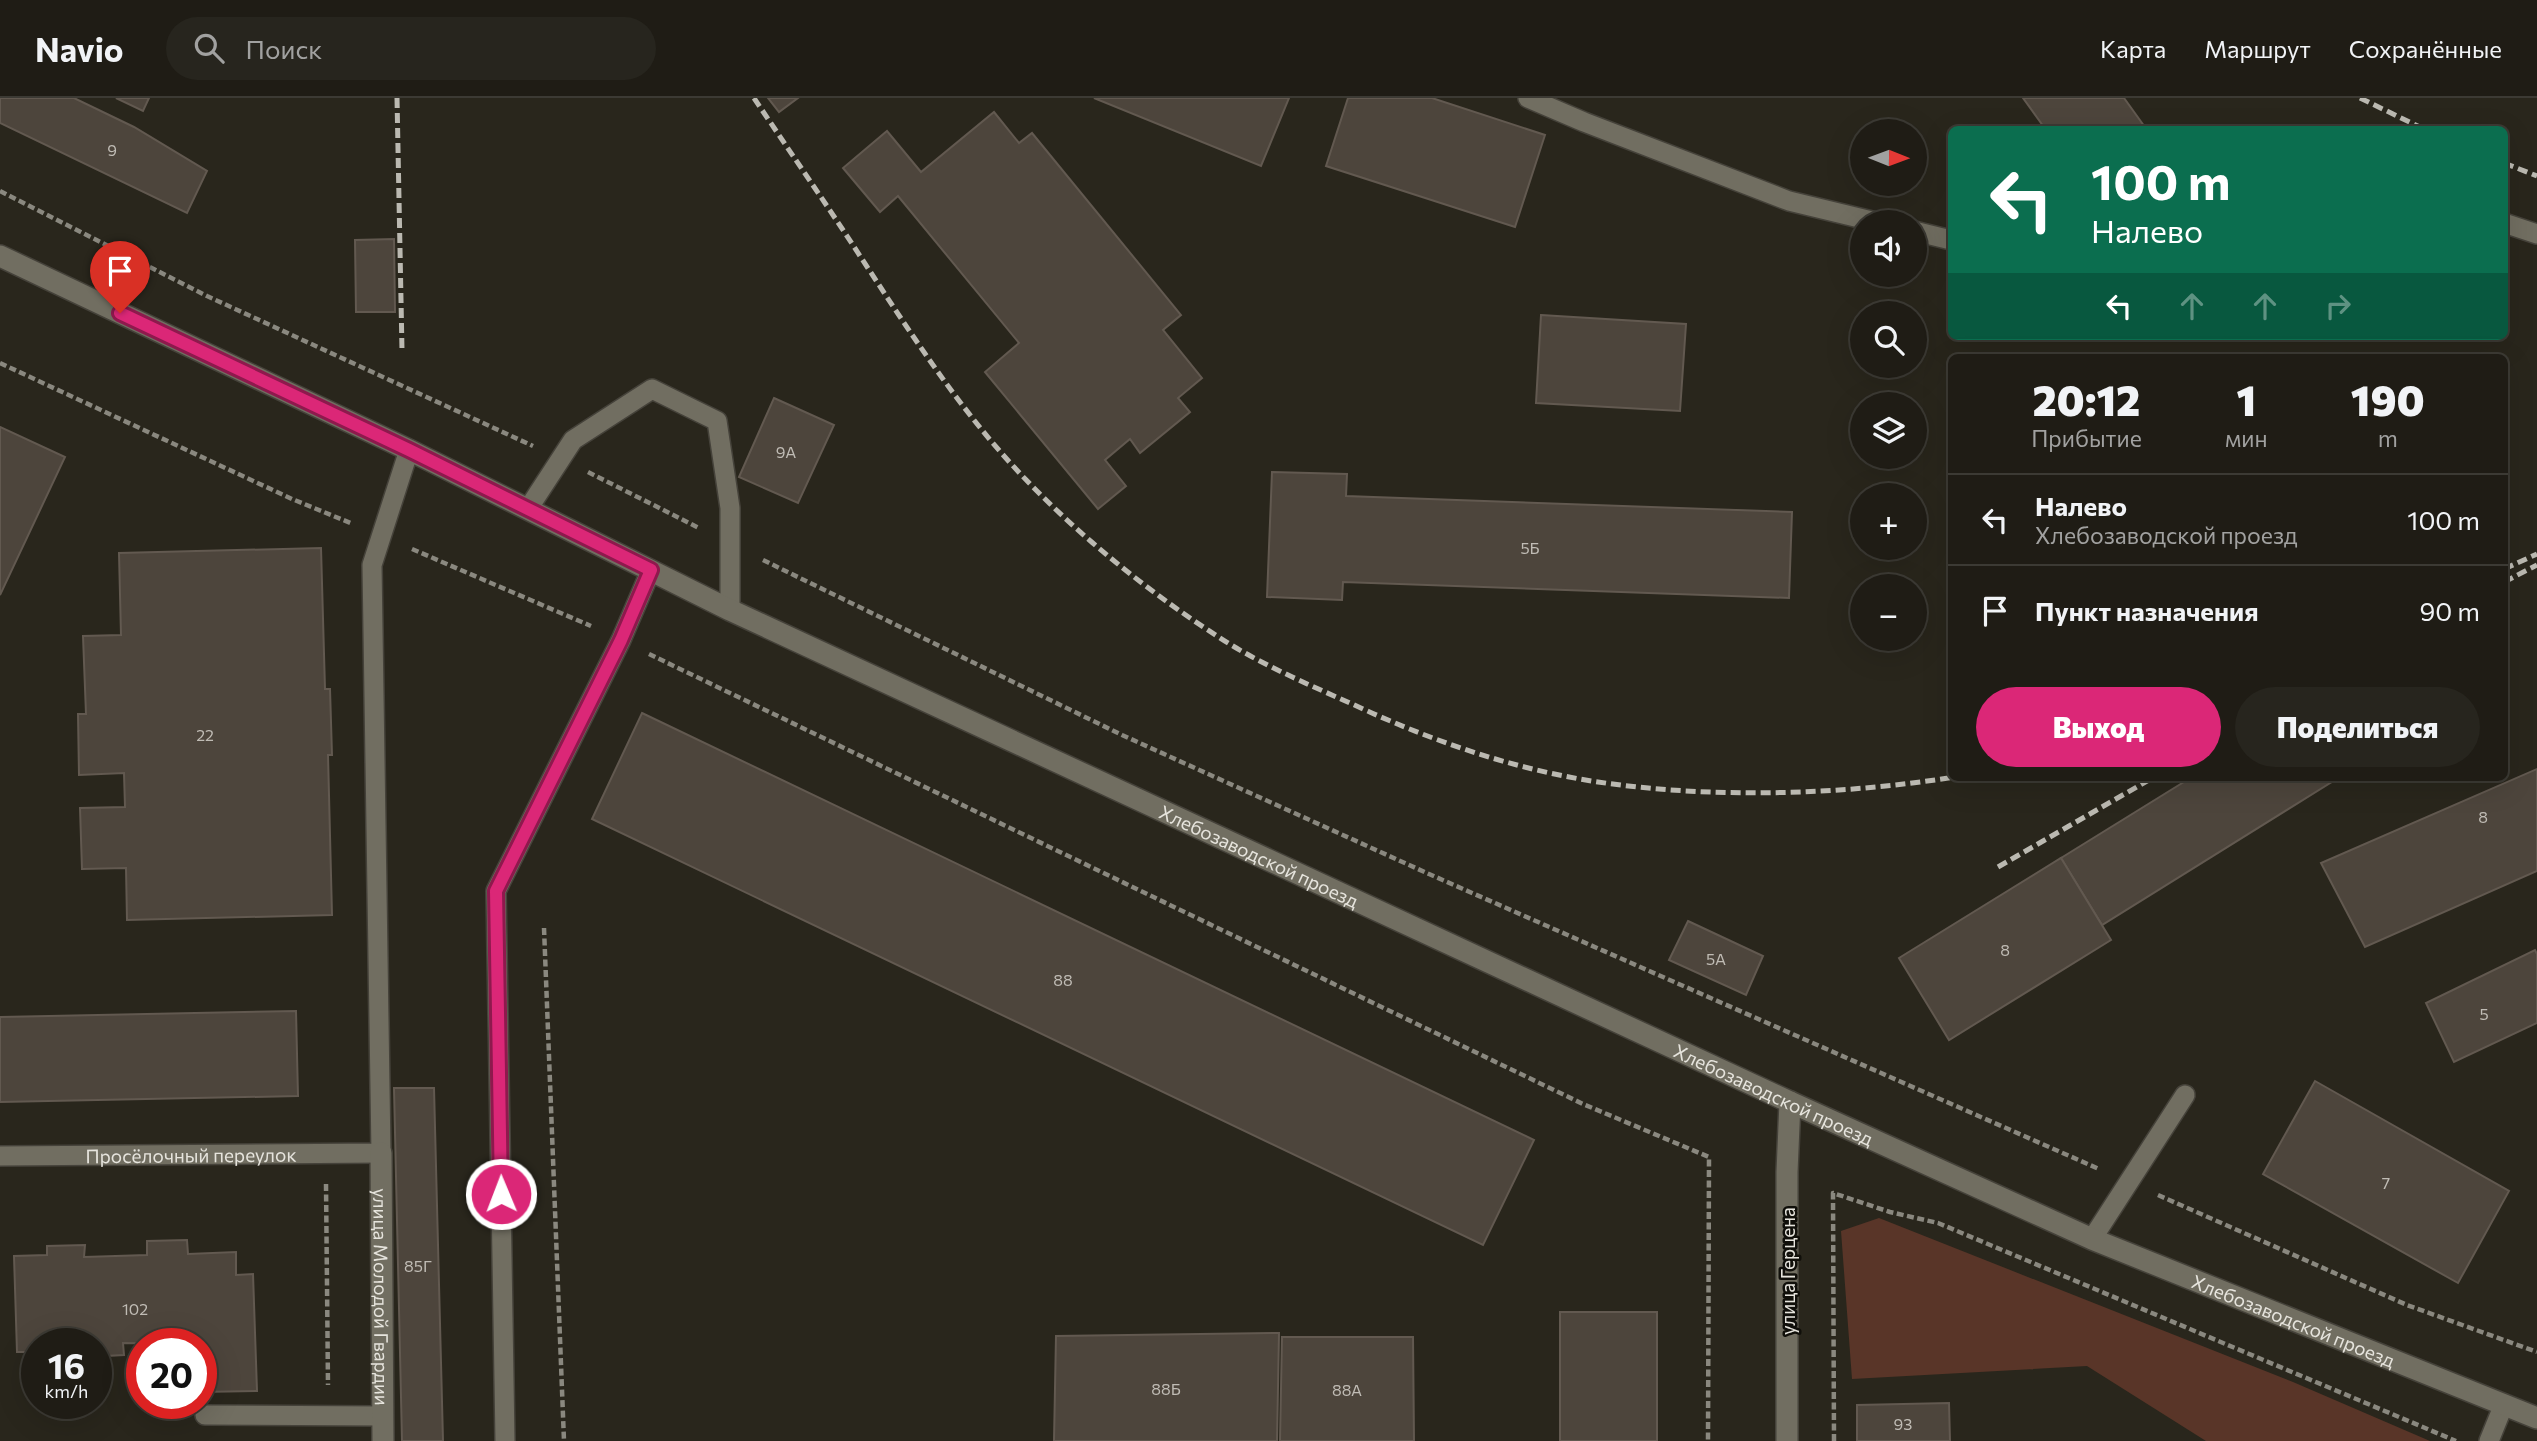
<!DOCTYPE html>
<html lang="ru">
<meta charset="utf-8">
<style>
:root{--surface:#1f1c15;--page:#27251e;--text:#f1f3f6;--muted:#a1a1a0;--line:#3c3a34;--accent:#db2777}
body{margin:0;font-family:Commissioner,sans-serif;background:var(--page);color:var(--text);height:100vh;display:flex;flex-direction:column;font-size:26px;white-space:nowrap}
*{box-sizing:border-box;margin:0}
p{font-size:23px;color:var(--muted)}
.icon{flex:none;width:38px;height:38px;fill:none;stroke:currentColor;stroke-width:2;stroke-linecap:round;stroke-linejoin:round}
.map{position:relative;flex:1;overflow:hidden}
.panel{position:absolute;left:1948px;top:256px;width:560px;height:427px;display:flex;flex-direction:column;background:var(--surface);border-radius:10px;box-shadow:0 7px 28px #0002,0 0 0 2px var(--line)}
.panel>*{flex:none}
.guide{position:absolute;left:1948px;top:28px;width:560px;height:214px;border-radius:10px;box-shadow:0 7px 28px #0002,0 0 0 2px var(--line);background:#0b6e4f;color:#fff;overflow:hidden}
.needle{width:46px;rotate:91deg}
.buttons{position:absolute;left:1850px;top:21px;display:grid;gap:14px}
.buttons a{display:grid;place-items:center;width:77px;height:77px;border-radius:50%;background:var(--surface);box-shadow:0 7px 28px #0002,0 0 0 2px var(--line);font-size:35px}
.speed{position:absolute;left:21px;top:1230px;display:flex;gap:14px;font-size:35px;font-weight:700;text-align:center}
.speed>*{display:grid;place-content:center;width:91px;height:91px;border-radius:50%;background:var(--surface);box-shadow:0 7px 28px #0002,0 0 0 2px var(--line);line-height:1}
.speed small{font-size:18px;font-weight:400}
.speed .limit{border:10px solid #d22;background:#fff;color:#111}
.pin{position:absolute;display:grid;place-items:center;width:60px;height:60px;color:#fff;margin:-72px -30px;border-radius:50% 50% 50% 0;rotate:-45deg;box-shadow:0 0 7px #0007}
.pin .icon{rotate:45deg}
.me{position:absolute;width:77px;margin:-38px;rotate:359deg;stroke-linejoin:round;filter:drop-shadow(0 0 5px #0008)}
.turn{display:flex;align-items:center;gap:24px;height:147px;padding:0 28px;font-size:32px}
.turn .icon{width:91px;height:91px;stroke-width:2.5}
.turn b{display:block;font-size:49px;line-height:60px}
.lanes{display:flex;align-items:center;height:66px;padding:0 28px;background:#0003;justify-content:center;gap:35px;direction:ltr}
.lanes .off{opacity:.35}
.eta{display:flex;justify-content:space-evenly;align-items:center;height:119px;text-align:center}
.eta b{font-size:42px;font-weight:800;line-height:49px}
.action{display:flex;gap:14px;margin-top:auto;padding:14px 28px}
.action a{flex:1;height:80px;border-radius:42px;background:var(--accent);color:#fff;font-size:28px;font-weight:800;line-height:80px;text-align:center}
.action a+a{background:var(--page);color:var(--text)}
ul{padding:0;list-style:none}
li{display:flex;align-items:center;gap:21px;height:91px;padding:0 28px;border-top:2px solid var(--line)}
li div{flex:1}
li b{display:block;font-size:26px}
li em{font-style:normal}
header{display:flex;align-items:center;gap:42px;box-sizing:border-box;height:98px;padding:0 35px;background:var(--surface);border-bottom:2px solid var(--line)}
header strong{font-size:33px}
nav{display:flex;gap:38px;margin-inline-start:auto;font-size:24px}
.search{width:490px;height:63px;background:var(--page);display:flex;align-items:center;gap:18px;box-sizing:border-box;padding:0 24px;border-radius:38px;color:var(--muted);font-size:26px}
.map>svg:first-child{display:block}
.green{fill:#593528}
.building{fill:#4d453c;stroke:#625950;stroke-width:2}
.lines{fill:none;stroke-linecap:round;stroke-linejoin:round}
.lane-casing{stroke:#45423a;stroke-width:22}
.street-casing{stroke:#45423a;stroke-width:24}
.secondary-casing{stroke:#45423a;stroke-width:24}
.path{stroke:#8a887f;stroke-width:4.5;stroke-dasharray:7 3.5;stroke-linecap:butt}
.lane{stroke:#716e61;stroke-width:19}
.street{stroke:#716e61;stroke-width:21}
.secondary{stroke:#716e61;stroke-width:21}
.rail{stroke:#bbb9b1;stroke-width:5;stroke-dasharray:10 5;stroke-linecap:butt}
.route-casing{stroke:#8e194d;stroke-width:18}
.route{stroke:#db2777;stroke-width:12}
.labels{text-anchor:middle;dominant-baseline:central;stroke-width:5;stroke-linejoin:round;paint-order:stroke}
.number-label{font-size:16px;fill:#c0bcb5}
.street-label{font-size:19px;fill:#e6e4dd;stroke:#100f0a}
</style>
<header>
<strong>Navio</strong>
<div class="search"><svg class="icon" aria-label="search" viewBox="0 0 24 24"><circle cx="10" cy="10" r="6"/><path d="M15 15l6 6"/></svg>Поиск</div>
<nav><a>Карта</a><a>Маршрут</a><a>Сохранённые</a></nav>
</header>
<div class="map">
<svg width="2537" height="1343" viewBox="0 0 2537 1343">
<rect width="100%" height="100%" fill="#29261c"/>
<path class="green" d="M 1879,1120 L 2293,1284 L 2430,1343 L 2206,1343 L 2087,1268 L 1852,1281 L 1841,1133 Z"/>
<g class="building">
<path d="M 0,0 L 74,0 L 134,29 L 207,73 L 187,115 L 0,25 Z"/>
<path d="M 116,0 L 149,0 L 143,13 Z"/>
<path d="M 768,0 L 798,0 L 779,14 Z"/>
<path d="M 1094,0 L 1289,0 L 1261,68 Z"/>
<path d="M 1348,0 L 1432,0 L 1545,37 L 1515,129 L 1326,68 Z"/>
<path d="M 2023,0 L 2124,0 L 2147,32 L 2046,32 Z"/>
<path d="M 994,14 L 1019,45 L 1032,35 L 1181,217 L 1163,232 L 1202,280 L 1178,300 L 1190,314 L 1140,355 L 1130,341 L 1105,362 L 1126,388 L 1098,411 L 985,274 L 1019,245 L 898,98 L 880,114 L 843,70 L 887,33 L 921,74 Z"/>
<path d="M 394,141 L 395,214 L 356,214 L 355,142 Z"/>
<path d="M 1541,217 L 1686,226 L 1680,313 L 1536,305 Z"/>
<path d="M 774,300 L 834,327 L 798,405 L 739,379 Z"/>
<path d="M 0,329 L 65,359 L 0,497 Z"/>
<path d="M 1272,374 L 1347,376 L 1346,398 L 1792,414 L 1789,500 L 1343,484 L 1342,502 L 1267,499 Z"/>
<path d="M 321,450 L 325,591 L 330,591 L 332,657 L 328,657 L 332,817 L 127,822 L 126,770 L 82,771 L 80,710 L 125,709 L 124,675 L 79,677 L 78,616 L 86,616 L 83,538 L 121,537 L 119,455 Z"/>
<path d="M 642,615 L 1534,1042 L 1483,1147 L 592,721 Z"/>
<path d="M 2537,671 L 2537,773 L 2365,849 L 2321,765 Z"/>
<path d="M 2192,679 L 2333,679 L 2335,682 L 2102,827 L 2061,760 Z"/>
<path d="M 2061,760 L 2111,842 L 1949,942 L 1899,860 Z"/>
<path d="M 1688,823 L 1763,858 L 1746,897 L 1669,862 Z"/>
<path d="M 2535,852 L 2537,856 L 2537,925 L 2454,964 L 2426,905 Z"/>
<path d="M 296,913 L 298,998 L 0,1004 L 0,919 Z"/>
<path d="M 2315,983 L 2509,1093 L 2458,1185 L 2263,1076 Z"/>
<path d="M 394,990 L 434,990 L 443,1343 L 402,1343 Z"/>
<path d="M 187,1142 L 188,1156 L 236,1154 L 236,1177 L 253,1176 L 257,1293 L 201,1294 L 201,1246 L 123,1245 L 124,1257 L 106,1258 L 106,1266 L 96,1267 L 96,1246 L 37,1246 L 37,1269 L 35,1254 L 17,1254 L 14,1158 L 47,1157 L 47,1148 L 85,1147 L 84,1159 L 147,1157 L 147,1143 Z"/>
<rect x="1560" y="1214" width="97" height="129"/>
<path d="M 1279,1235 L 1277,1343 L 1054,1343 L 1056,1238 Z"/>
<path d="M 1282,1239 L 1413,1239 L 1414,1343 L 1280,1343 Z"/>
<path d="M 1949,1305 L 1950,1343 L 1857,1343 L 1857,1307 Z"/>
</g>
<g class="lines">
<defs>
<g id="lane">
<path d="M 1528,0 L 1584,24 L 1789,103 L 1876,124"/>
<path d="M 2504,125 L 2537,136"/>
<path d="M 1914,133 L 1951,142"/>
<path d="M 528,411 L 573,342 L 652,291 L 717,323 L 730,410 L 730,512"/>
<path id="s1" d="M 0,1058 L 381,1055 L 372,467 L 409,352"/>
<path d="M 2092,1141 L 2185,997"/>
<path d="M 205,1317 L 383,1318"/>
<path d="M 505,1343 L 496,793 L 621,542 L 651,472"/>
<path d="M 2489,1343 L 2504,1306"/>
</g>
<g id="street">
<path id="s2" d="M 381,1055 L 383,1343"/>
<path d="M 1787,1343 L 1787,1074 L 1790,1004"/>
</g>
<g id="secondary">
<path id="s3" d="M 0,158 L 409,352 L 730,512 L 1790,1004 L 2092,1141 L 2537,1320"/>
</g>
</defs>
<use href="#lane" class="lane-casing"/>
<use href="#street" class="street-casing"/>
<use href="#secondary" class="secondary-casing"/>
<g class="path">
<path d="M 0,93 L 207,198 L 533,348"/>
<path d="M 0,265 L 292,401 L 353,426"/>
<path d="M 588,374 L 699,430"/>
<path d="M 412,451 L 591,528"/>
<path d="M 763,462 L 1122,637 L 1429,776 L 2099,1071"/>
<path d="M 649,556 L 1583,1006 L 1709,1059 L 1708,1343"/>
<path d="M 544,830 L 564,1343"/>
<path d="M 326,1086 L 328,1287"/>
<path d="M 2158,1097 L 2407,1207 L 2537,1254"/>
<path d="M 1834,1343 L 1833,1095 L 1890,1114 L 1938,1125 L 2456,1343"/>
</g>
<use href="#lane" class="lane"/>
<use href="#street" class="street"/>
<use href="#secondary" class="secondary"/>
<g class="rail">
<path d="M 397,0 L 402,252"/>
<path d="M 754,0 C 790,54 827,107 862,161 C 900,219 938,278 982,332 C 1046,411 1132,483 1217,538 C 1258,565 1305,585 1350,605 C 1429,642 1512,671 1598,684 C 1713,701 1841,697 1955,679"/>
<path d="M 2360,0 L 2426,32"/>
<path d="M 2504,65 L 2537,78"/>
<path d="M 2504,471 L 2537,456"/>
<path d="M 2504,484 L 2537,467"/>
<path d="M 1998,769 L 2154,679"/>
</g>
</g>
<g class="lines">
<defs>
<path id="route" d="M 120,215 L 409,352 L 651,472 L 621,542 L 496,793 L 501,1096"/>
</defs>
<use href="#route" class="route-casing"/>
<use href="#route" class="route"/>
</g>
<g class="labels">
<g class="number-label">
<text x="112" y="51">9</text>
<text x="786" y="353">9А</text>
<text x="1530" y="449">5Б</text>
<text x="205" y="636">22</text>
<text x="2483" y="718">8</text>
<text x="2005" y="851">8</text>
<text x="1716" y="860">5А</text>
<text x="1063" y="881">88</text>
<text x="2484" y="915">5</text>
<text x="2386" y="1084">7</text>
<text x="418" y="1167">85Г</text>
<text x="135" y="1210">102</text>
<text x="1166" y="1290">88Б</text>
<text x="1347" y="1291">88А</text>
<text x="1903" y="1325">93</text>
</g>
<g class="street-label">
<text stroke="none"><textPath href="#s3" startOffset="1395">Хлебозаводской проезд</textPath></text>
<text stroke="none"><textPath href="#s3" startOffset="1962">Хлебозаводской проезд</textPath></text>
<text stroke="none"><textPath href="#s1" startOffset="191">Просёлочный переулок</textPath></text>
<text transform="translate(1787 1173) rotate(-90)">улица Герцена</text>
<text stroke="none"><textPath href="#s2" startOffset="144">улица Молодой Гвардии</textPath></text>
<text stroke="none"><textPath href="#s3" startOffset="2529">Хлебозаводской проезд</textPath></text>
</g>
</g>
</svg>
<div class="buttons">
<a><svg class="needle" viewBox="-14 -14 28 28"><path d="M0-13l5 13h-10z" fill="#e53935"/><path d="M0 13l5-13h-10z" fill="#a1a1a0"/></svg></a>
<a><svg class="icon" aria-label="sound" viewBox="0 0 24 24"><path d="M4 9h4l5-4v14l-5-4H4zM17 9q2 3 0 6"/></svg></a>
<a><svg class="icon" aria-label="search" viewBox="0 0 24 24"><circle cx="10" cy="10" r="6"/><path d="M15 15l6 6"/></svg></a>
<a><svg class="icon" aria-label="layers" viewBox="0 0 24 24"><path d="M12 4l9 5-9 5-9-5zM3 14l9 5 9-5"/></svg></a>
<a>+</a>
<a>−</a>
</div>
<div class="speed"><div>16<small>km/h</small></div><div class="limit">20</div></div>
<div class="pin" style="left:120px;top:215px;background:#d93025"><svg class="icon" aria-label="arrive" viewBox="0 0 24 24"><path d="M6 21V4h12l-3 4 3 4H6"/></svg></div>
<svg class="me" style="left:501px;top:1096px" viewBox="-20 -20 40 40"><circle r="17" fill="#db2777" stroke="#fff" stroke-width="3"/><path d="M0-11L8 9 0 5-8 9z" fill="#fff"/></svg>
<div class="guide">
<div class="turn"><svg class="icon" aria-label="left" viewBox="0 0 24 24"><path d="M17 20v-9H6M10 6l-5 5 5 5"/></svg><div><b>100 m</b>Налево</div></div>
<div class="lanes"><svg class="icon" aria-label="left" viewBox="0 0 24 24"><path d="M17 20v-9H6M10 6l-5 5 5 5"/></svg><svg class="icon off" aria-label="ahead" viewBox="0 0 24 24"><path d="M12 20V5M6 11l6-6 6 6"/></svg><svg class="icon off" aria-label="ahead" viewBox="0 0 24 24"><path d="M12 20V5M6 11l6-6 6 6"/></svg><svg class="icon off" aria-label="right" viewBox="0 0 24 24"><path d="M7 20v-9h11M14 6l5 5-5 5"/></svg></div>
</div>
<section class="panel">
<div class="eta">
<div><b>20:12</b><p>Прибытие</p></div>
<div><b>1</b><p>мин</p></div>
<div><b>190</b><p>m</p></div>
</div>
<ul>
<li><svg class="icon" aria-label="left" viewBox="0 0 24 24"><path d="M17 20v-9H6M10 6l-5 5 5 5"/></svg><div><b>Налево</b><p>Хлебозаводской проезд</p></div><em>100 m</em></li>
<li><svg class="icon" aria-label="arrive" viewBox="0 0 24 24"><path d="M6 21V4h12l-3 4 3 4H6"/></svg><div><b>Пункт назначения</b></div><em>90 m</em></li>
</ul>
<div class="action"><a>Выход</a><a>Поделиться</a></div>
</section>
</div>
